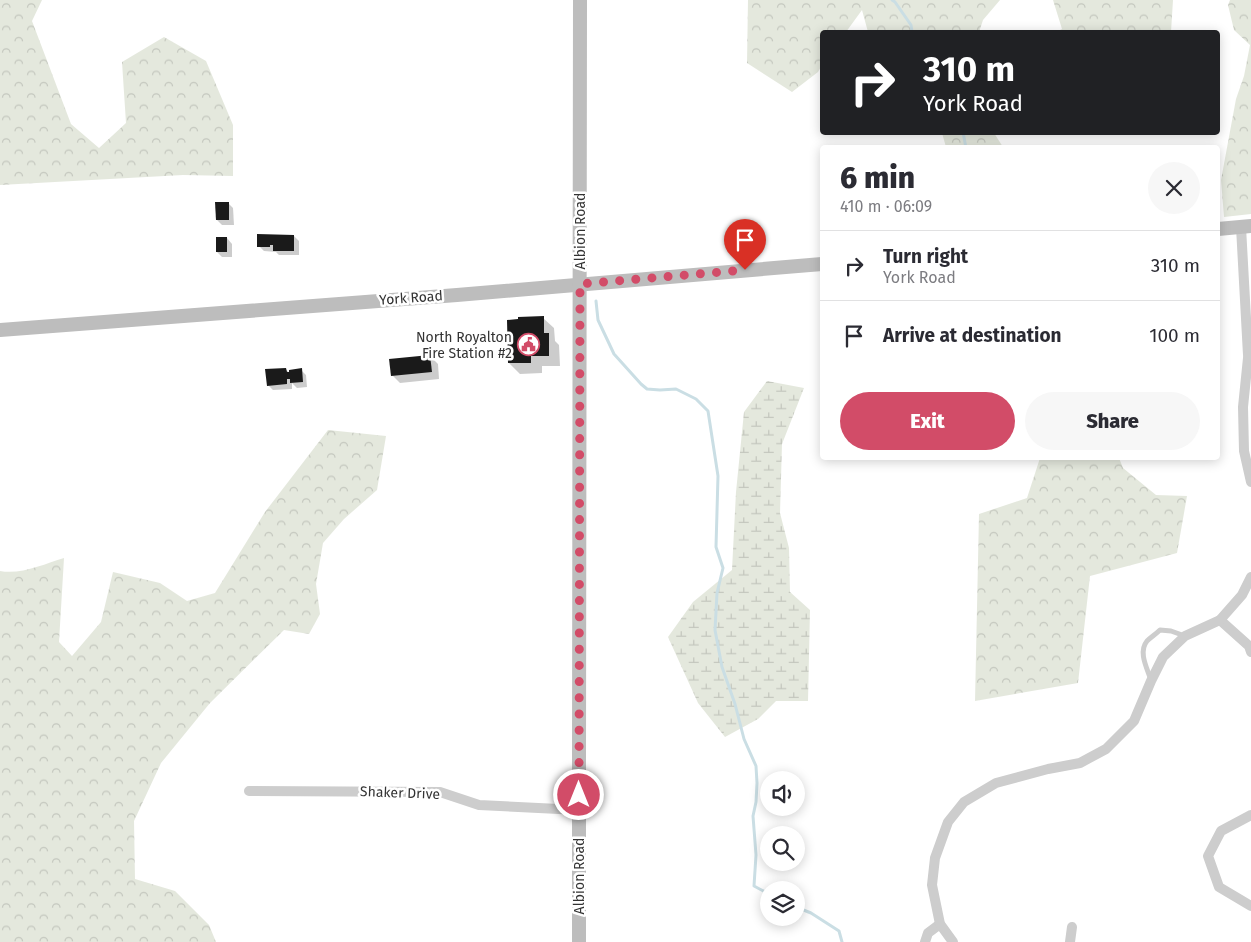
<!DOCTYPE html>
<meta charset="utf-8">
<style>
:root{--surface:#fff;--page:#f7f7f7;--text:#2b2b33;--muted:#7c7c81;--line:#e1e1e2;--accent:#d24c68}
body{margin:0;font-family:"Fira Sans",sans-serif;background:var(--page);color:var(--text);height:100vh;display:flex;flex-direction:column;font-size:19px;white-space:nowrap}
*{box-sizing:border-box;margin:0}
p{font-size:16px;color:var(--muted)}
.icon{flex:none;width:28px;height:28px;fill:none;stroke:currentColor;stroke-width:2;stroke-linecap:round;stroke-linejoin:round}
.map{position:relative;flex:1;overflow:hidden}
.panel{position:absolute;left:820px;top:145px;width:400px;height:315px;display:flex;flex-direction:column;background:var(--surface);border-radius:5px;box-shadow:0 2px 12px #0003}
.panel>*{flex:none}
.top-card{position:absolute;left:820px;top:30px;width:400px;height:105px;border-radius:5px;box-shadow:0 2px 12px #0003;background:#202124;color:#fff;overflow:hidden}
.tools{position:absolute;left:760px;top:771px;display:grid;gap:10px}
.tools a{display:grid;place-items:center;width:45px;height:45px;border-radius:50%;background:var(--surface);box-shadow:0 2px 12px #0003;font-size:25px}
.pin{position:absolute;display:grid;place-items:center;width:42px;height:42px;color:#fff;margin:-51px -21px;border-radius:50% 50% 50% 0;rotate:-45deg;box-shadow:0 0 5px #0007}
.pin .icon{rotate:45deg}
.me{position:absolute;width:55px;margin:-28px;rotate:0deg;stroke-linejoin:round;filter:drop-shadow(0 0 4px #0008)}
.turn{display:flex;align-items:center;gap:18px;height:105px;padding:0 20px;font-size:22px}
.turn .icon{width:65px;height:65px;stroke-width:2.5}
.turn b{display:block;font-size:35px;line-height:42px}
.round{display:grid;place-items:center;flex:none;width:52px;height:52px;border-radius:26px;background:var(--page)}
.head{display:flex;align-items:center;justify-content:space-between;height:85px;padding:0 20px}
h1{font-size:30px;font-weight:800;line-height:38px}
.cta{display:flex;gap:10px;margin-top:auto;padding:10px 20px}
.cta a{flex:1;height:58px;border-radius:30px;background:var(--accent);color:#fff;font-size:20px;font-weight:800;line-height:58px;text-align:center}
.cta a+a{background:var(--page);color:var(--text)}
ul{padding:0;list-style:none}
li{display:flex;align-items:center;gap:15px;height:70px;padding:0 20px;border-top:1px solid var(--line)}
li div{flex:1}
li b{display:block;font-size:19px}
li em{font-style:normal}
.map>svg:first-child{display:block}
.forest{fill:url(#forest-crowns)}
.wetland{fill:url(#wetland-marsh)}
.shadow{fill:#0003}
.lines{fill:none;stroke-linecap:round;stroke-linejoin:round}
.stream{stroke:#cadee4;stroke-width:3}
.building{fill:#1a1a1a}
.lane{stroke:#cdcdcd;stroke-width:5}
.street{stroke:#cdcdcd;stroke-width:10}
.secondary{stroke:#bdbdbd;stroke-width:14}
.route{stroke:#d24c68;stroke-width:9;stroke-dasharray:0 16.2}
.labels{text-anchor:middle;dominant-baseline:central;stroke-width:5;stroke-linejoin:round;paint-order:stroke}
.street-label{font-size:14px;fill:#333;stroke:#fff}
.poi-label{font-size:14px;fill:#333;stroke:#fff;text-anchor:end}
</style>
<div class="map">
<svg width="1251" height="942" viewBox="0 0 1251 942">
<defs>
<pattern id="forest-crowns" width="20" height="18" patternUnits="userSpaceOnUse" patternTransform="scale(1.25)"><rect width="20" height="18" fill="#e4e8dd"/><path d="M2 6a3 3 0 1 1 6 0M12 15a3 3 0 1 1 6 0" fill="none" stroke="#c4c7be"/></pattern>
<pattern id="wetland-marsh" width="20" height="14" patternUnits="userSpaceOnUse" patternTransform="scale(1.25)"><rect width="20" height="14" fill="#e4e8dd"/><path d="M1 5h8M5 5V1M11 12h8M15 12V8" fill="none" stroke="#c4c7be"/></pattern>
</defs>
<rect width="100%" height="100%" fill="#fff"/>
<g class="forest">
<path d="M 0,0 L 42,0 L 32,21 L 71,124 L 99,148 L 126,123 L 122,62 L 164,37 L 206,61 L 233,125 L 233,176 L 183,175 L 0,185 Z"/>
<path d="M 748,0 L 1000,0 L 983,20 L 979,32 L 868,32 L 862,10 L 846,32 L 822,32 L 822,65 L 818,72 L 792,92 L 747,63 Z"/>
<path d="M 1053,0 L 1173,0 L 1171,32 L 1057,32 L 1062,29 Z"/>
<path d="M 1230,0 L 1251,0 L 1251,214 L 1224,217 L 1221,180 L 1236,99 L 1244,76 L 1250,45 L 1234,30 L 1228,5 Z"/>
<path d="M 942,133 L 994,133 L 1003,147 L 946,147 Z"/>
<path d="M 328,430 L 386,436 L 377,490 L 344,519 L 323,543 L 316,584 L 320,614 L 309,634 L 284,630 L 210,703 L 161,763 L 134,821 L 135,879 L 175,891 L 209,925 L 216,942 L 0,942 L 0,571 C 21,575 44,564 64,558 L 59,642 L 72,656 L 101,622 L 113,572 L 160,583 L 187,601 L 215,593 L 265,512 Z"/>
<path d="M 1040,458 L 1119,458 L 1123,468 L 1156,495 L 1187,496 L 1177,553 L 1090,576 L 1078,683 L 975,701 L 979,514 L 1027,498 Z"/>
</g>
<path class="wetland" d="M 767,381 L 804,388 L 782,444 L 780,513 L 789,548 L 790,592 L 810,610 L 808,701 L 776,701 L 758,719 L 725,737 L 698,703 L 668,637 L 693,602 L 732,570 L 736,492 L 744,412 Z"/>
<g class="shadow">
<path d="M 228,203 L 233,208 L 234,225 L 222,225 L 217,220 Z"/>
<path d="M 294,236 L 299,241 L 299,255 L 279,255 L 276,252 L 264,251 L 259,246 Z"/>
<path d="M 227,238 L 232,244 L 232,257 L 222,257 L 217,252 Z"/>
<path d="M 543,318 L 554,328 L 555,341 L 559,345 L 560,366 L 542,366 L 542,373 L 520,374 L 509,363 Z"/>
<path d="M 430,356 L 438,364 L 439,379 L 400,383 L 392,375 Z"/>
<path d="M 285,369 L 291,374 L 301,370 L 306,375 L 307,387 L 297,388 L 292,383 L 292,389 L 273,390 L 268,385 Z"/>
</g>
<g class="lines">
<g class="stream">
<path d="M 892,0 L 895,2 L 911,25 L 912,32"/>
<path d="M 963,132 L 966,148"/>
<path d="M 596,301 L 598,320 L 614,354 L 641,384 L 647,389 L 660,390 L 676,389 L 696,399 L 708,411 L 718,476 L 716,547 L 723,568 L 717,593 L 715,630 L 722,667 L 735,704 L 744,739 L 756,766 L 757,783 L 756,802 L 753,816 L 756,855 L 754,886 L 769,894"/>
<path d="M 796,907 L 811,913 L 839,931 L 842,942"/>
</g>
</g>
<g class="building">
<path d="M 215,202 L 229,202 L 229,220 L 216,220 Z"/>
<path d="M 257,234 L 294,235 L 294,251 L 273,251 L 273,245 L 270,245 L 270,247 L 257,247 Z"/>
<rect x="216" y="237" width="11" height="15"/>
<path d="M 544,316 L 544,333 L 549,333 L 549,356 L 531,356 L 531,363 L 508,363 L 507,320 L 518,319 L 518,317 Z"/>
<path d="M 430,355 L 432,372 L 391,376 L 389,359 Z"/>
<path d="M 286,368 L 287,372 L 289,372 L 289,370 L 302,368 L 303,382 L 290,383 L 290,379 L 287,379 L 287,384 L 267,386 L 265,369 Z"/>
</g>
<g class="lines">
<path class="lane" d="M 1151,680 C 1147,668 1138,652 1147,641 C 1151,637 1156,634 1160,630 L 1171,631 L 1185,636"/>
<g class="street">
<path d="M 1241,227 L 1248,355"/>
<path d="M 1251,347 L 1248,358 L 1243,407 L 1244,451 L 1251,482"/>
<path d="M 1220,620 L 1249,646 L 1251,652"/>
<path d="M 249,791 L 440,792 L 479,805 L 579,810"/>
<path d="M 1251,815 L 1221,831 L 1208,856 L 1219,887 L 1251,906"/>
<path d="M 925,942 L 928,933 L 940,924"/>
<path d="M 953,942 L 940,924 L 932,885 L 935,858 L 948,822 L 964,802 L 996,783 L 1048,769 L 1080,763 L 1106,749 L 1134,721 L 1151,681 L 1163,657 L 1185,636 L 1220,620 L 1242,595 L 1251,577"/>
<path d="M 1070,942 L 1072,927"/>
</g>
<g class="secondary">
<path d="M 1218,229 L 1251,226"/>
<path d="M 0,330 L 457,295 L 822,264"/>
<path d="M 579,942 L 579,766 L 580,0"/>
</g>
</g>
<g class="lines">
<path class="route" d="M 579,795 L 580,284 L 745,270"/>
</g>
<defs>
<symbol id="civic-ring" viewBox="-11 -11 22 22"><circle r="9.5" fill="#fff" stroke="#d24c68" stroke-width="1.5"/><path d="M-.6-6.5H3V-4.5H.6V-3L4-1V1h2V6H-6V1h2V-1L-.6-3ZM-1.2 2.5V6h2.4V2.5Z" fill="#d24c68"/></symbol>
</defs>
<g fill-rule="evenodd">
<use href="#civic-ring" x="516" y="332" width="25" height="25"/>
</g>
<g class="labels">
<g class="street-label">
<text transform="translate(580 231) rotate(-90)">Albion Road</text>
<text transform="translate(411 298) rotate(-4)">York Road</text>
<text transform="translate(400 793) rotate(2)">Shaker Drive</text>
<text transform="translate(579 876) rotate(-90)">Albion Road</text>
</g>
<g class="poi-label">
<text x="512" y="337">North Royalton<tspan x="512" dy="16">Fire Station #2</tspan></text>
</g>
</g>
</svg>
<div class="tools">
<a><svg class="icon" aria-label="sound" viewBox="0 0 24 24"><path d="M4 9h4l5-4v14l-5-4H4zM17 9q2 3 0 6"/></svg></a>
<a><svg class="icon" aria-label="search" viewBox="0 0 24 24"><circle cx="10" cy="10" r="6"/><path d="M15 15l6 6"/></svg></a>
<a><svg class="icon" aria-label="layers" viewBox="0 0 24 24"><path d="M12 4l9 5-9 5-9-5zM3 14l9 5 9-5"/></svg></a>
</div>
<div class="pin" style="left:745px;top:270px;background:#d93025"><svg class="icon" aria-label="arrive" viewBox="0 0 24 24"><path d="M6 21V4h12l-3 4 3 4H6"/></svg></div>
<svg class="me" style="left:579px;top:795px" viewBox="-20 -20 40 40"><circle r="17" fill="#d24c68" stroke="#fff" stroke-width="3"/><path d="M0-11L8 9 0 5-8 9z" fill="#fff"/></svg>
<div class="top-card">
<div class="turn"><svg class="icon" aria-label="right" viewBox="0 0 24 24"><path d="M7 20v-9h11M14 6l5 5-5 5"/></svg><div><b>310 m</b>York Road</div></div>
</div>
<section class="panel">
<div class="head"><div><h1>6 min</h1><p>410 m · 06:09</p></div><a class="round"><svg class="icon" aria-label="close" viewBox="0 0 24 24"><path d="M6 6l12 12M18 6L6 18"/></svg></a></div>
<ul>
<li><svg class="icon" aria-label="right" viewBox="0 0 24 24"><path d="M7 20v-9h11M14 6l5 5-5 5"/></svg><div><b>Turn right</b><p>York Road</p></div><em>310 m</em></li>
<li><svg class="icon" aria-label="arrive" viewBox="0 0 24 24"><path d="M6 21V4h12l-3 4 3 4H6"/></svg><div><b>Arrive at destination</b></div><em>100 m</em></li>
</ul>
<div class="cta"><a>Exit</a><a>Share</a></div>
</section>
</div>
